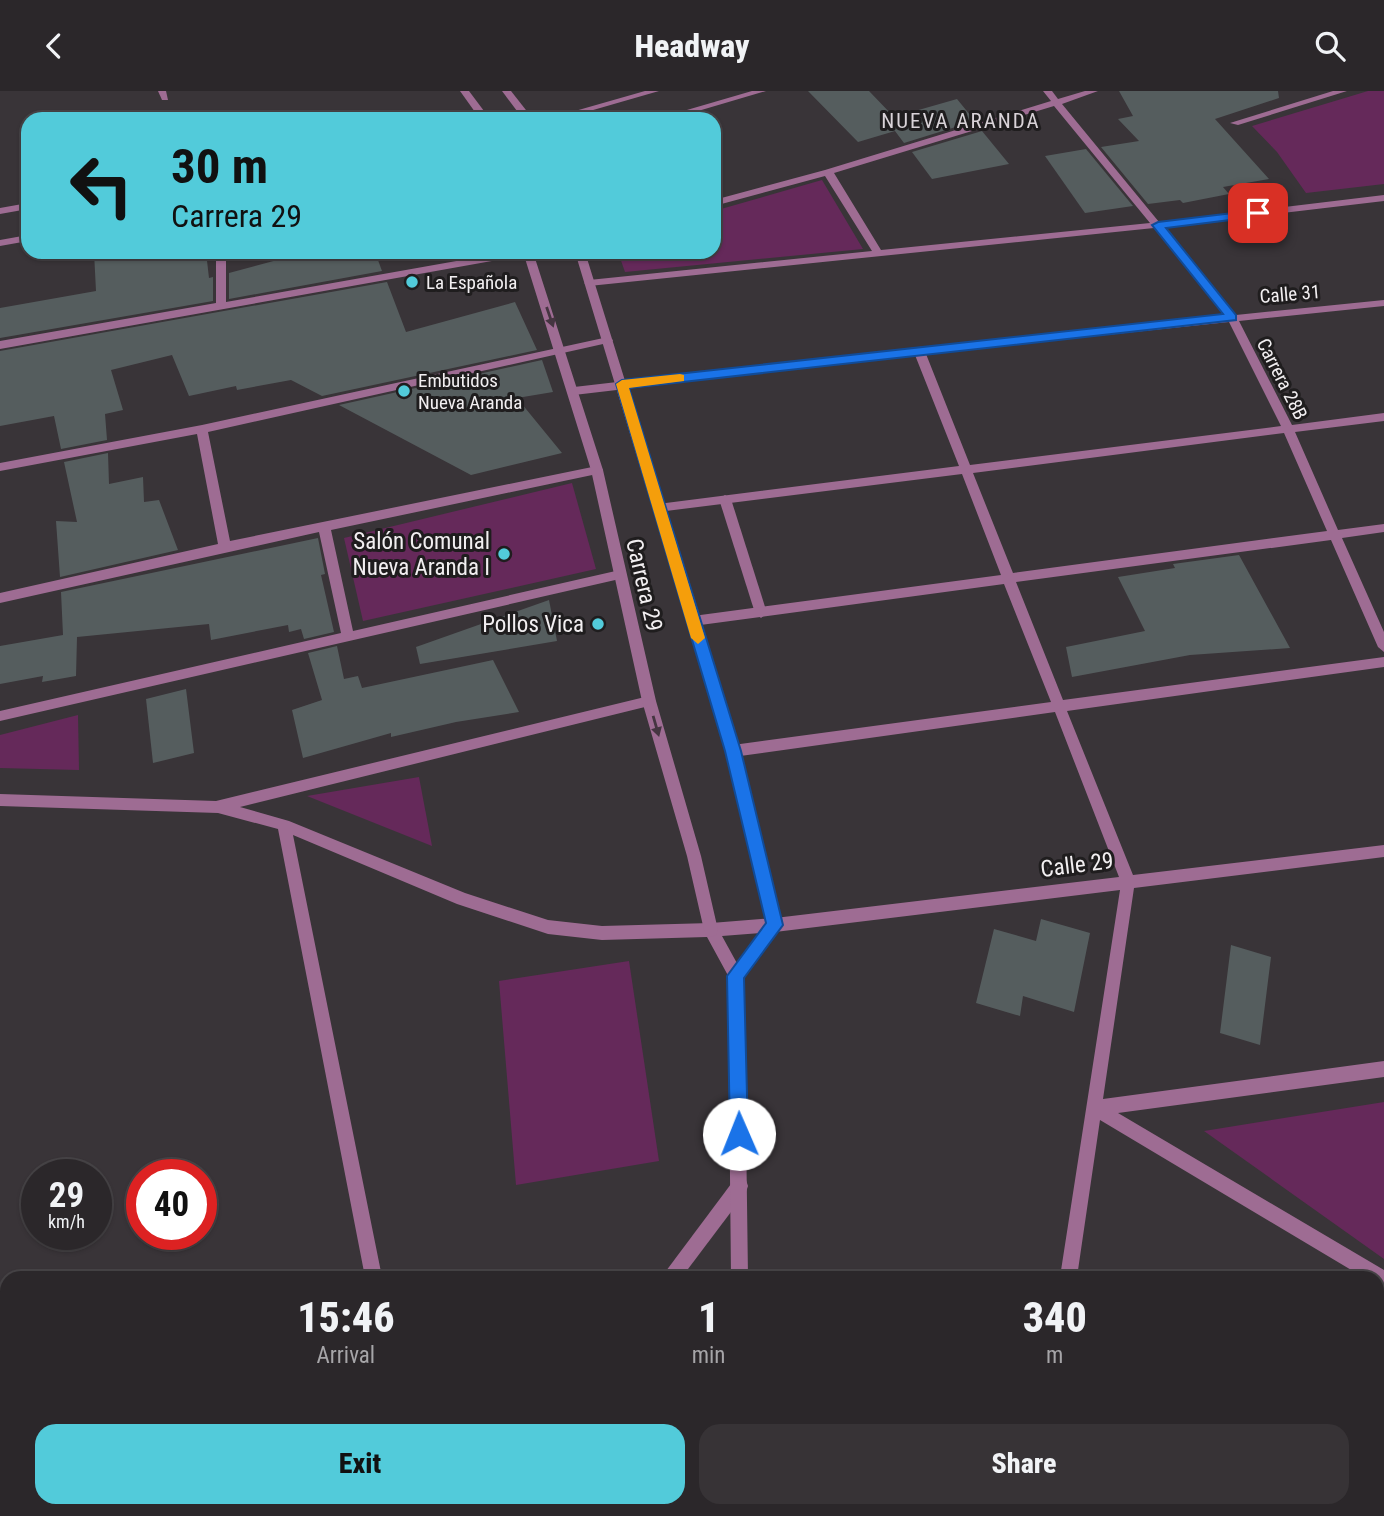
<!DOCTYPE html>
<meta charset="utf-8">
<style>
:root{--surface:#2b272a;--page:#373336;--text:#f1f3f6;--muted:#a6a5a8;--line:#474447;--accent:#52cbda}
body{margin:0;font-family:"Roboto Condensed",sans-serif;background:var(--page);color:var(--text);height:100vh;display:flex;flex-direction:column;font-size:26px;white-space:nowrap}
*{box-sizing:border-box;margin:0}
p{font-size:23px;color:var(--muted)}
.icon{flex:none;width:38px;height:38px;fill:none;stroke:currentColor;stroke-width:2;stroke-linecap:round;stroke-linejoin:round}
.map{position:relative;flex:1;overflow:hidden}
.sheet{position:absolute;left:0px;top:1180px;width:1384px;height:247px;display:flex;flex-direction:column;background:var(--surface);border-radius:21px 21px 0 0;box-shadow:0 2px 5px #0004,0 0 0 2px var(--line)}
.sheet>*{flex:none}
.top-card{position:absolute;left:21px;top:21px;width:700px;height:147px;border-radius:21px;box-shadow:0 2px 5px #0004,0 0 0 2px var(--line);background:#52cbda;color:#111;overflow:hidden}
.speed{position:absolute;left:21px;top:1068px;display:flex;gap:14px;font-size:35px;font-weight:700;text-align:center}
.speed>*{display:grid;place-content:center;width:91px;height:91px;border-radius:50%;background:var(--surface);box-shadow:0 2px 5px #0004,0 0 0 2px var(--line);line-height:1}
.speed small{font-size:18px;font-weight:400}
.speed .limit{border:10px solid #d22;background:#fff;color:#111}
.pin{position:absolute;display:grid;place-items:center;width:60px;height:60px;color:#fff;margin:-30px;border-radius:14px;box-shadow:0 4px 10px #0006}
.me{position:absolute;width:77px;margin:-38px;rotate:359deg;stroke-linejoin:round;filter:drop-shadow(0 0 5px #0008)}
.turn{display:flex;align-items:center;gap:24px;height:147px;padding:0 35px;font-size:32px}
.turn .icon{width:91px;height:91px;stroke-width:2.5}
.turn b{display:block;font-size:49px;line-height:60px}
.eta{display:flex;justify-content:space-evenly;align-items:center;height:119px;text-align:center}
.eta b{font-size:42px;font-weight:800;line-height:49px}
.cta{display:flex;gap:14px;margin-top:auto;padding:14px 35px}
.cta a{flex:1;height:80px;border-radius:21px;background:var(--accent);color:#111;font-size:28px;font-weight:800;line-height:80px;text-align:center}
.cta a+a{background:var(--page);color:var(--text)}
header{display:flex;justify-content:space-between;align-items:center;height:91px;padding:0 35px;background:var(--surface);font-size:32px;font-weight:800}
.map>svg:first-child{display:block}
.green{fill:#65295a}
.building{fill:#555d5e}
.lines{fill:none;stroke-linecap:round;stroke-linejoin:round}
.service{fill:#9e6c93;fill-rule:evenodd}
.minor{fill:#9e6c93;fill-rule:evenodd}
.tertiary{fill:#9e6c93;fill-rule:evenodd}
.oneway{fill:#453541}
.route{fill:#1a73e8;stroke:#114b97;stroke-width:2}
.slow{fill:#f59e0b}
.poi-dot{fill:#52cbda;stroke:#1f1d1e;stroke-width:2.5}
.labels{text-anchor:middle;dominant-baseline:central;stroke-width:6;stroke-linejoin:round;paint-order:stroke}
.far-poi-label{font-size:19px;fill:#f2eff1;stroke:#1f1d1e;text-anchor:start}
.far-street-label{font-size:19px;fill:#f2eff1;stroke:#1f1d1e}
.far-neighbourhood-label{font-size:21px;letter-spacing:2px;fill:#d9d3d8;stroke:#1f1d1e}
.poi-label{font-size:23px;fill:#f2eff1;stroke:#1f1d1e;text-anchor:end}
.street-label{font-size:23px;fill:#f2eff1;stroke:#1f1d1e}
</style>
<header><svg class="icon" aria-label="back" viewBox="0 0 24 24"><path d="M15 5l-7 7 7 7"/></svg>Headway<svg class="icon" aria-label="search" viewBox="0 0 24 24"><circle cx="10" cy="10" r="6"/><path d="M15 15l6 6"/></svg></header>
<div class="map">
<svg width="1384" height="1425" viewBox="0 0 1384 1425">
<rect width="100%" height="100%" fill="#393438"/>
<g class="green">
<path d="M 1368,0 L 1384,0 L 1384,93 L 1306,102 L 1277,61 L 1252,35 Z"/>
<path d="M 822,89 L 863,158 L 625,181 L 618,161 L 714,161 L 714,120 Z"/>
<path d="M 572,392 L 596,478 L 363,530 L 344,447 Z"/>
<path d="M 78,624 L 79,679 L 0,677 L 0,644 Z"/>
<path d="M 419,686 L 432,755 L 307,705 Z"/>
<path d="M 629,870 L 659,1070 L 516,1094 L 499,890 Z"/>
<path d="M 1384,1011 L 1384,1168 L 1204,1040 Z"/>
</g>
<g class="building">
<path d="M 808,0 L 869,0 L 894,26 L 957,8 L 975,30 L 904,52 L 895,40 L 858,51 Z"/>
<path d="M 1119,0 L 1278,0 L 1279,7 L 1215,28 L 1269,88 L 1223,96 L 1229,103 L 1183,112 L 1180,109 L 1148,113 L 1101,56 L 1139,50 L 1118,28 L 1133,25 Z"/>
<path d="M 982,40 L 1009,73 L 932,88 L 912,61 Z"/>
<path d="M 1086,58 L 1133,115 L 1085,122 L 1045,65 Z"/>
<path d="M 94,161 L 206,161 L 209,187 L 213,186 L 213,210 L 0,247 L 0,217 L 96,200 Z"/>
<path d="M 307,161 L 375,161 L 382,180 L 229,208 L 229,182 Z"/>
<path d="M 387,191 L 406,241 L 515,211 L 537,259 L 322,305 L 291,289 L 237,299 L 236,295 L 189,305 L 172,264 L 111,279 L 123,319 L 105,323 L 107,349 L 61,358 L 54,325 L 0,335 L 0,260 Z"/>
<path d="M 542,269 L 553,301 L 517,307 L 562,362 L 471,384 L 339,314 Z"/>
<path d="M 108,362 L 109,393 L 143,386 L 144,411 L 159,409 L 178,459 L 60,486 L 56,430 L 77,431 L 64,371 Z"/>
<path d="M 318,447 L 325,483 L 321,484 L 334,541 L 304,548 L 301,538 L 289,541 L 288,534 L 211,549 L 209,533 L 77,546 L 76,585 L 42,591 L 43,585 L 0,593 L 0,555 L 63,544 L 61,501 Z"/>
<path d="M 1239,464 L 1290,557 L 1190,564 L 1072,586 L 1066,556 L 1145,540 L 1118,486 L 1175,477 L 1173,473 Z"/>
<path d="M 549,509 L 557,550 L 420,573 L 416,556 Z"/>
<path d="M 337,555 L 344,588 L 358,585 L 362,597 L 493,569 L 519,621 L 456,631 L 391,646 L 391,642 L 303,667 L 292,619 L 322,609 L 308,562 Z"/>
<path d="M 186,598 L 194,662 L 153,672 L 146,608 Z"/>
<path d="M 1041,828 L 1090,842 L 1074,921 L 1023,905 L 1020,925 L 976,912 L 994,838 L 1036,850 Z"/>
<path d="M 1231,854 L 1271,866 L 1260,954 L 1220,942 Z"/>
</g>
<g class="lines">
<g class="service">
<path d="M 467,161 L 478,161 L 486,169 L 485,171 L 477,171 Z"/>
<path d="M 725,404 L 731,408 L 767,522 L 761,527 L 755,522 L 719,408 Z"/>
</g>
<g class="minor">
<path d="M 158,0 L 166,0 L 168,9 L 162,9 Z"/>
<path d="M 645,0 L 659,0 L 562,28 L 547,28 Z"/>
<path d="M 752,0 L 766,0 L 671,28 L 656,28 Z"/>
<path d="M 1043,0 L 1052,0 L 1058,8 L 1085,0 L 1098,0 L 1062,13 L 1159,131 L 1384,104 L 1384,110 L 1164,136 L 1236,224 L 1384,209 L 1384,215 L 1239,230 L 1292,334 L 1384,322 L 1384,330 L 1295,341 L 1338,439 L 1384,433 L 1384,441 L 1342,447 L 1384,541 L 1384,561 L 1378,556 L 1331,449 L 1016,491 L 1063,609 L 1384,566 L 1384,576 L 1067,620 L 1133,784 L 1384,754 L 1384,766 L 1134,797 L 1103,1008 L 1384,970 L 1384,986 L 1118,1022 L 1384,1179 L 1384,1198 L 1377,1195 L 1377,1186 L 1363,1186 L 1100,1029 L 1077,1186 L 1060,1186 L 1120,799 L 775,841 L 722,845 L 744,885 L 741,890 L 736,892 L 731,890 L 707,846 L 602,849 L 548,843 L 457,813 L 293,744 L 382,1186 L 365,1186 L 278,738 L 218,722 L 0,715 L 0,703 L 216,710 L 649,605 L 656,610 L 649,615 L 240,716 L 289,730 L 465,802 L 548,829 L 602,835 L 711,832 L 775,827 L 1119,786 L 1055,621 L 733,666 L 728,664 L 726,660 L 728,656 L 733,654 L 1051,611 L 1004,493 L 693,535 L 687,530 L 693,525 L 1001,484 L 962,383 L 658,421 L 652,417 L 658,413 L 959,375 L 915,264 L 574,304 L 568,300 L 574,296 L 919,256 L 1225,225 L 1154,137 L 589,195 L 584,192 L 589,189 L 872,160 L 825,85 L 714,115 L 714,109 L 825,79 L 1051,10 ZM 1054,15 L 1150,132 L 881,159 L 834,82 ZM 1229,231 L 1281,335 L 970,374 L 926,263 ZM 1284,342 L 1327,440 L 1013,482 L 973,382 Z"/>
<path d="M 1333,0 L 1347,0 L 1238,34 L 1230,32 Z"/>
<path d="M 28,112 L 28,118 L 0,123 L 0,117 Z"/>
<path d="M 28,144 L 28,150 L 0,155 L 0,149 Z"/>
<path d="M 216,161 L 226,161 L 226,211 L 507,161 L 530,161 L 525,164 L 0,258 L 0,250 L 216,212 Z"/>
<path d="M 608,246 L 613,249 L 612,251 L 208,341 L 230,450 L 597,375 L 601,376 L 603,379 L 597,383 L 331,439 L 353,540 L 620,479 L 624,481 L 626,484 L 624,487 L 0,630 L 0,620 L 341,542 L 319,441 L 0,512 L 0,502 L 218,453 L 197,343 L 0,380 L 0,372 L 202,334 Z"/>
<path d="M 740,1087 L 746,1089 L 748,1095 L 746,1101 L 682,1186 L 664,1186 L 666,1180 L 734,1089 Z"/>
<path d="M 165,1419 L 197,1419 L 195,1425 L 162,1425 Z"/>
<path d="M 405,1419 L 423,1419 L 424,1425 L 404,1425 Z"/>
<path d="M 512,1419 L 531,1419 L 529,1425 L 509,1425 Z"/>
<path d="M 817,1419 L 839,1419 L 842,1425 L 819,1425 Z"/>
<path d="M 1020,1419 L 1039,1419 L 1039,1425 L 1019,1425 Z"/>
<path d="M 1336,1419 L 1360,1419 L 1363,1425 L 1338,1425 Z"/>
</g>
<g class="tertiary">
<path d="M 460,0 L 469,0 L 490,28 L 480,28 Z"/>
<path d="M 502,0 L 511,0 L 533,28 L 523,28 Z"/>
<path d="M 523,161 L 533,161 L 603,379 L 656,610 L 701,765 L 718,839 L 716,844 L 711,846 L 706,844 L 704,839 L 687,765 L 642,610 L 591,379 Z"/>
<path d="M 575,161 L 585,161 L 740,660 L 782,834 L 744,887 L 748,1186 L 731,1186 L 728,885 L 767,833 L 726,660 Z"/>
<path d="M 720,1419 L 739,1419 L 739,1425 L 719,1425 Z"/>
</g>
</g>
<defs><path id="oneway-solid" d="M-6-.8H1V-3.2L6.5 0L1 3.2V.8H-6Z" transform="scale(1.75)"/></defs>
<g class="oneway">
<use href="#oneway-solid" transform="translate(550 226) rotate(71)"/>
<use href="#oneway-solid" transform="translate(656 635) rotate(74)"/>
</g>
<path class="route" d="M 1258,119 L 1262,120 L 1262,125 L 1166,137 L 1236,224 L 1236,229 L 629,297 L 741,660 L 783,834 L 744,887 L 748,1043 L 746,1049 L 739,1052 L 732,1049 L 730,1043 L 727,885 L 766,832 L 725,660 L 616,293 L 622,289 L 1223,223 L 1152,134 L 1158,131 Z"/>
<path class="slow" d="M 680,283 L 684,284 L 684,290 L 629,297 L 705,547 L 698,553 L 691,547 L 616,293 L 622,289 Z"/>
<g class="poi-dot">
<circle cx="412" cy="191" r="7"/>
<circle cx="404" cy="300" r="7"/>
<circle cx="504" cy="463" r="7"/>
<circle cx="598" cy="533" r="7"/>
</g>
<g class="labels">
<g class="far-poi-label">
<text x="426" y="191">La Española</text>
<text x="418" y="289">Embutidos<tspan x="418" dy="22">Nueva Aranda</tspan></text>
</g>
<g class="far-street-label">
<text transform="translate(1290 203) rotate(-5)">Calle 31</text>
<text transform="translate(1282 288) rotate(63)">Carrera 28B</text>
</g>
<g class="far-neighbourhood-label">
<text x="961" y="30">NUEVA ARANDA</text>
</g>
<g class="poi-label">
<text x="490" y="450">Salón Comunal<tspan x="490" dy="26">Nueva Aranda I</tspan></text>
<text x="584" y="533">Pollos Vica</text>
</g>
<g class="street-label">
<text transform="translate(644 494) rotate(77)">Carrera 29</text>
<text transform="translate(1077 774) rotate(-7)">Calle 29</text>
</g>
</g>
</svg>
<div class="speed"><div>29<small>km/h</small></div><div class="limit">40</div></div>
<div class="pin" style="left:1258px;top:122px;background:#d93025"><svg class="icon" aria-label="arrive" viewBox="0 0 24 24"><path d="M6 21V4h12l-3 4 3 4H6"/></svg></div>
<svg class="me" style="left:739px;top:1043px" viewBox="-20 -20 40 40"><circle r="19" fill="#fff"/><path d="M0-13L10 11 0 6-10 11z" fill="#1a73e8"/></svg>
<div class="top-card">
<div class="turn"><svg class="icon" aria-label="left" viewBox="0 0 24 24"><path d="M17 20v-9H6M10 6l-5 5 5 5"/></svg><div><b>30 m</b>Carrera 29</div></div>
</div>
<section class="sheet">
<div class="eta">
<div><b>15:46</b><p>Arrival</p></div>
<div><b>1</b><p>min</p></div>
<div><b>340</b><p>m</p></div>
</div>
<div class="cta"><a>Exit</a><a>Share</a></div>
</section>
</div>
